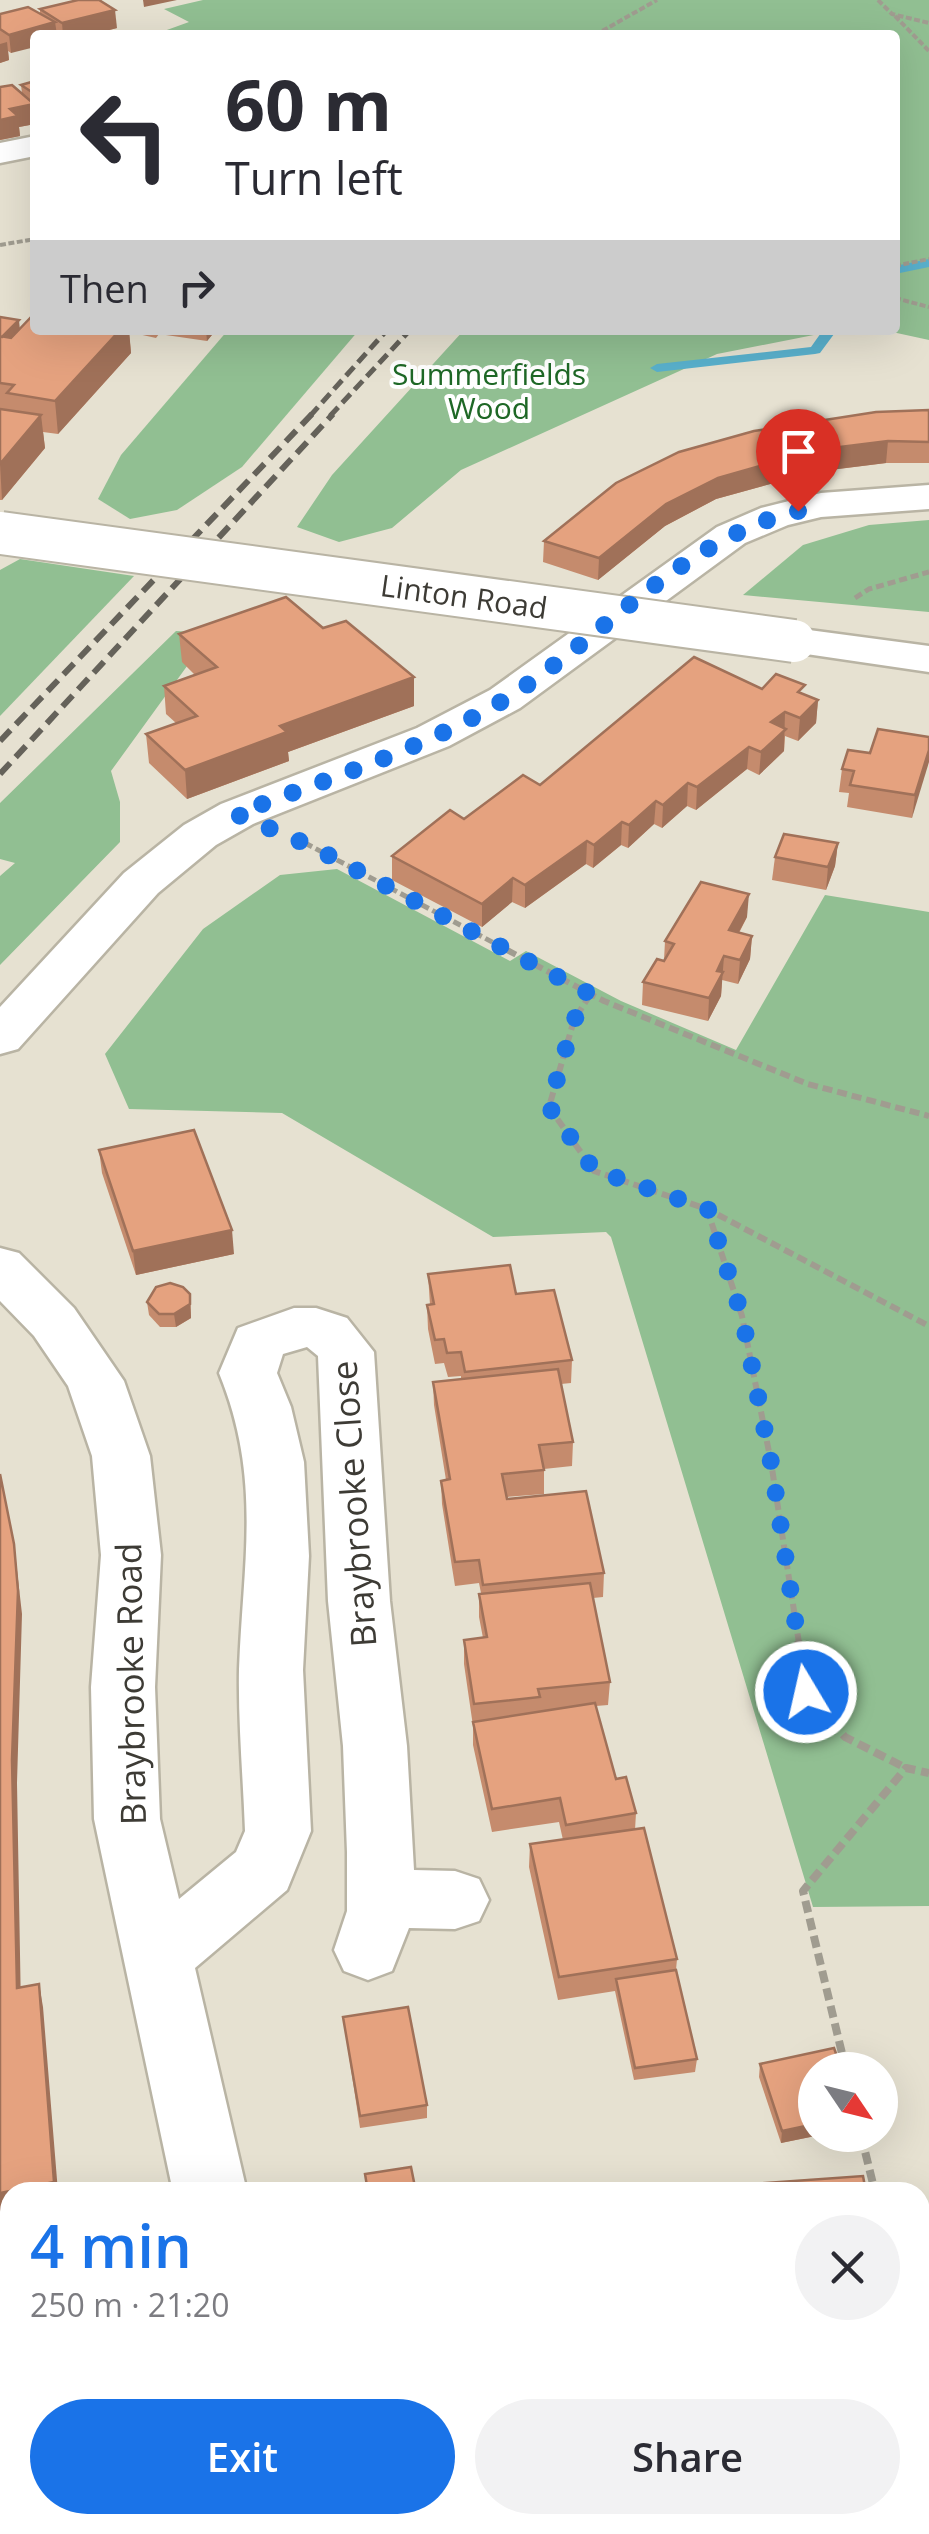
<!DOCTYPE html>
<meta charset="utf-8">
<style>
:root{--surface:#fff;--page:#f2f2f3;--text:#2b2b33;--muted:#7c7c81;--accent:#1a73e8}
body{margin:0;font-family:"Open Sans",sans-serif;background:var(--page);color:var(--text);height:100vh;display:flex;flex-direction:column;font-size:38px;white-space:nowrap}
*{box-sizing:border-box;margin:0}
p{font-size:32px;color:var(--muted)}
.icon{flex:none;width:55px;height:55px;fill:none;stroke:currentColor;stroke-width:2;stroke-linecap:round;stroke-linejoin:round}
.map{position:relative;flex:1;overflow:hidden}
.side{position:absolute;left:0px;top:2182px;width:930px;height:352px;display:flex;flex-direction:column;background:var(--surface);border-radius:30px 30px 0 0;box-shadow:0 10px 40px #0002}
.side>*{flex:none}
.banner{position:absolute;left:30px;top:30px;width:870px;height:305px;border-radius:10px;box-shadow:0 10px 40px #0002;background:#fff;color:var(--text);overflow:hidden}
.needle{width:65px;rotate:125deg}
.fabs{position:absolute;left:798px;top:2052px;display:grid;gap:20px}
.fabs a{display:grid;place-items:center;width:100px;height:100px;border-radius:50%;background:var(--surface);box-shadow:0 10px 40px #0002;font-size:50px}
.pin{position:absolute;display:grid;place-items:center;width:85px;height:85px;color:#fff;margin:-102px -42px;border-radius:50% 50% 50% 0;rotate:-45deg;box-shadow:0 0 10px #0007}
.pin .icon{rotate:45deg}
.me{position:absolute;width:110px;margin:-55px;rotate:351deg;stroke-linejoin:round;filter:drop-shadow(0 0 8px #0008)}
.turn{display:flex;align-items:center;gap:35px;height:210px;padding:0 30px;font-size:45px}
.turn .icon{width:130px;height:130px;stroke-width:2.5}
.turn b{display:block;font-size:70px;line-height:85px}
.then{display:flex;align-items:center;height:95px;padding:0 30px;background:#0003;gap:20px;font-size:38px}
.round{display:grid;place-items:center;flex:none;width:105px;height:105px;border-radius:52px;background:var(--page)}
.head{display:flex;align-items:center;justify-content:space-between;height:170px;padding:0 30px}
h1{font-size:60px;font-weight:600;line-height:75px;color:var(--accent)}
.button{display:flex;gap:20px;margin-top:auto;padding:20px 30px}
.button a{flex:1;height:115px;border-radius:60px;background:var(--accent);color:#fff;font-size:40px;font-weight:600;line-height:115px;text-align:center}
.button a+a{background:var(--page);color:var(--text)}
.map>svg:first-child{display:block}
.green{fill:#91bf92}
.lines{fill:none;stroke-linecap:round;stroke-linejoin:round}
.stream{fill:#59b0cc;fill-rule:evenodd}
.minor-casing{stroke:#b9b4a4;stroke-width:5}
.path-far3{stroke:#a09c90;stroke-width:4;stroke-dasharray:6 2.5;stroke-linecap:butt}
.path-far2{stroke:#a09c90;stroke-width:5;stroke-dasharray:8 4;stroke-linecap:butt}
.path-far1{stroke:#a09c90;stroke-width:6;stroke-dasharray:10 5;stroke-linecap:butt}
.path{stroke:#a09c90;stroke-width:8;stroke-dasharray:12 6;stroke-linecap:butt}
.minor{fill:#fff;fill-rule:evenodd}
.rail-far1{stroke:#65625a;stroke-width:5;stroke-dasharray:12 6;stroke-linecap:butt}
.rail{stroke:#65625a;stroke-width:6;stroke-dasharray:15 8;stroke-linecap:butt}
.minor-bridge-casing{stroke:#b9b4a4;stroke-width:46;stroke-linecap:butt}
.minor-bridge{stroke:#fff;stroke-width:42}
.wall{fill:#c58b6d}
.shaded-wall{fill:#a07159}
.building{fill:#e5a27f;stroke:#a07159;stroke-width:2.5}
.route{stroke:#1a73e8;stroke-width:18;stroke-dasharray:0 32.4}
.labels{text-anchor:middle;dominant-baseline:central;stroke-width:8;stroke-linejoin:round;paint-order:stroke}
.far-park-label{font-size:30px;fill:#1e6826;stroke:#fff}
.far-street-label{font-size:30px;fill:#3d3b35;stroke:#fff}
.street-label{font-size:35px;fill:#3d3b35;stroke:#fff}
</style>
<div class="map">
<svg width="929" height="2534" viewBox="0 0 929 2534">
<rect width="100%" height="100%" fill="#e6e1d1"/>
<g class="green">
<path d="M 203,0 L 929,0 L 929,340 L 883,330 L 895,330 L 895,35 L 153,35 L 189,22 L 164,9 Z"/>
<path d="M 228,330 L 359,330 L 242,467 L 177,510 L 130,519 L 98,499 L 121,455 Z"/>
<path d="M 464,330 L 839,330 L 717,354 L 461,470 L 392,528 L 339,542 L 297,527 L 332,475 Z"/>
<path d="M 929,520 L 929,612 L 743,595 L 803,545 L 869,525 Z"/>
<path d="M 20,559 L 134,576 L 0,716 L 0,570 Z"/>
<path d="M 176,631 L 211,633 L 111,771 L 120,802 L 120,842 L 0,965 L 0,876 L 15,863 L 0,859 L 0,803 Z"/>
<path d="M 337,869 L 510,961 L 526,951 L 621,1001 L 736,1050 L 825,895 L 929,912 L 929,1906 L 813,1907 L 611,1237 L 606,1232 L 493,1237 L 282,1113 L 129,1109 L 105,1054 L 203,929 L 280,875 Z"/>
</g>
<g class="lines">
<g class="stream">
<path d="M 929,259 L 929,267 L 895,274 L 895,266 Z"/>
<path d="M 823,330 L 837,330 L 820,353 L 815,354 L 657,372 L 650,368 L 657,364 L 811,347 Z"/>
</g>
<defs>
<g id="minor">
<path d="M 35,136 L 35,156 L 0,163 L 0,143 Z"/>
<path d="M 929,485 L 929,509 L 821,517 L 788,525 L 745,543 L 520,708 L 449,746 L 253,824 L 216,845 L 158,893 L 18,1049 L 0,1054 L 0,1007 L 124,873 L 184,825 L 221,804 L 417,728 L 490,690 L 717,527 L 761,508 L 821,493 Z"/>
<path d="M 794,628 L 929,646 L 929,672 L 779,650 L 773,641 L 779,632 Z"/>
<path d="M 0,1248 L 19,1253 L 74,1308 L 124,1381 L 150,1456 L 161,1555 L 155,1687 L 160,1819 L 179,1899 L 236,1852 L 245,1831 C 243,1777 238,1723 239,1669 C 243,1561 262,1478 219,1373 L 238,1328 L 294,1308 L 316,1308 L 347,1318 L 374,1352 L 390,1601 L 407,1746 L 414,1870 L 455,1871 L 479,1879 L 489,1900 L 479,1921 L 455,1929 L 409,1928 L 392,1971 L 368,1980 L 344,1971 L 334,1950 L 347,1911 L 347,1852 L 343,1746 L 328,1601 L 318,1356 L 307,1347 L 283,1354 L 277,1373 L 291,1407 L 304,1462 L 309,1556 L 303,1670 L 311,1831 L 287,1890 L 195,1968 L 247,2192 L 173,2192 L 94,1819 L 91,1687 L 101,1555 L 92,1456 L 68,1386 L 34,1336 L 0,1301 Z"/>
<path d="M 187,2525 L 267,2525 L 266,2534 L 186,2534 Z"/>
</g>
</defs>
<use href="#minor" class="minor-casing"/>
<g class="path-far3">
<path d="M 878,0 L 892,14 L 929,23"/>
<path d="M 895,16 L 929,51"/>
<path d="M 595,35 L 657,0"/>
<path d="M 0,245 L 35,239"/>
<path d="M 895,266 L 929,259"/>
<path d="M 895,298 L 929,307"/>
</g>
<g class="path-far2">
<path d="M 855,598 L 869,589 L 929,572"/>
<path d="M 305,843 L 511,952"/>
</g>
<g class="path-far1">
<path d="M 507,950 L 604,1001 L 808,1084 L 929,1116"/>
<path d="M 590,995 L 574,1020 L 549,1107 L 594,1171 L 707,1209 L 929,1326"/>
<path d="M 707,1209 L 742,1316 L 771,1462 L 799,1643"/>
</g>
<g class="path">
<path d="M 798,1641 L 806,1692 L 845,1737 L 906,1768"/>
<path d="M 846,2070 L 803,1891 L 906,1768 L 929,1773"/>
<path d="M 861,2135 L 875,2192"/>
<path d="M 920,2380 L 929,2417"/>
</g>
<use href="#minor" class="minor"/>
<g class="rail-far1">
<path d="M 310,416 L 387,330"/>
<path d="M 330,416 L 410,330"/>
</g>
<g class="rail">
<path d="M 0,741 L 312,414"/>
<path d="M 0,774 L 333,414"/>
</g>
<defs>
<path id="minor-bridge" d="M 1,533 L 794,641"/>
</defs>
<use href="#minor-bridge" class="minor-bridge-casing"/>
<use href="#minor-bridge" class="minor-bridge"/>
</g>
<g class="wall">
<path d="M 40,9 L 117,28 L 90,35 L 35,35 L 11,53 L 8,51 L 9,60 L 0,63 L 0,14 L 40,14 Z"/>
<path d="M 35,81 L 35,124 L 19,127 L 20,136 L 0,140 L 22,93 L 21,85 Z"/>
<path d="M 0,317 L 20,328 L 35,330 L 216,330 L 207,341 L 159,334 L 156,338 L 129,332 L 131,353 L 58,434 L 43,432 L 45,448 L 2,500 L 0,500 Z"/>
<path d="M 929,410 L 929,463 L 886,463 L 814,472 L 716,499 L 665,526 L 598,580 L 543,562 L 544,541 Z"/>
<path d="M 323,628 L 414,677 L 414,706 L 288,752 L 289,761 L 187,799 L 149,763 L 146,734 L 176,723 L 166,714 L 164,686 L 195,675 L 182,662 L 179,634 Z"/>
<path d="M 762,689 L 804,694 L 818,700 L 816,723 L 798,741 L 785,736 L 784,751 L 759,775 L 747,769 L 696,810 L 687,806 L 662,828 L 654,824 L 628,848 L 621,845 L 593,868 L 586,864 L 525,908 L 512,902 L 482,927 L 392,880 L 392,856 L 464,819 Z"/>
<path d="M 929,737 L 912,818 L 847,807 L 849,793 L 839,792 L 842,769 L 870,753 Z"/>
<path d="M 838,843 L 835,866 L 826,890 L 772,880 L 775,857 Z"/>
<path d="M 747,917 L 739,933 L 752,936 L 750,959 L 738,984 L 722,980 L 721,996 L 708,1021 L 642,1005 L 643,982 L 664,960 L 665,941 Z"/>
<path d="M 99,1150 L 234,1254 L 136,1275 L 102,1173 Z"/>
<path d="M 428,1274 L 516,1294 L 572,1360 L 571,1383 L 561,1384 L 573,1442 L 572,1466 L 544,1469 L 544,1494 L 506,1497 L 507,1499 L 604,1573 L 603,1597 L 593,1598 L 610,1682 L 608,1705 L 596,1706 L 616,1779 L 636,1813 L 635,1830 L 677,1959 L 676,1970 L 697,2059 L 695,2072 L 634,2080 L 615,1991 L 558,2000 L 529,1867 L 530,1844 L 563,1840 L 559,1822 L 492,1832 L 473,1745 L 473,1726 L 464,1664 L 464,1640 L 483,1638 L 479,1617 L 479,1594 L 481,1593 L 479,1583 L 455,1586 L 442,1504 L 441,1481 L 446,1480 L 434,1405 L 433,1382 L 461,1379 L 461,1376 L 448,1377 L 444,1363 L 435,1364 L 428,1329 L 427,1305 L 430,1305 Z"/>
<path d="M 190,1294 L 191,1318 L 176,1327 L 160,1327 L 149,1315 L 147,1302 Z"/>
<path d="M 343,2017 L 427,2105 L 427,2118 L 360,2128 Z"/>
<path d="M 760,2064 L 815,2135 L 820,2135 L 781,2143 L 759,2077 Z"/>
</g>
<g class="shaded-wall">
<path d="M 143,0 L 177,0 L 144,7 Z"/>
<path d="M 115,10 L 117,28 L 90,35 L 63,35 L 62,23 Z"/>
<path d="M 55,22 L 57,35 L 35,35 L 35,47 L 11,53 L 9,35 Z"/>
<path d="M 7,42 L 9,60 L 0,63 L 0,44 Z"/>
<path d="M 34,104 L 35,124 L 19,127 L 20,136 L 0,140 L 0,120 L 10,109 Z"/>
<path d="M 19,320 L 20,331 L 0,352 L 0,339 Z"/>
<path d="M 120,330 L 129,330 L 131,353 L 58,434 L 55,401 Z"/>
<path d="M 206,330 L 216,330 L 207,341 Z"/>
<path d="M 41,415 L 45,448 L 2,500 L 0,464 Z"/>
<path d="M 888,441 L 886,463 L 814,472 L 716,499 L 665,526 L 598,580 L 599,558 L 666,504 L 718,478 L 816,450 Z"/>
<path d="M 414,677 L 414,706 L 288,752 L 289,761 L 187,799 L 185,770 L 280,726 Z"/>
<path d="M 818,700 L 816,723 L 798,741 L 800,718 Z"/>
<path d="M 785,712 L 784,751 L 759,775 L 761,752 L 771,722 Z"/>
<path d="M 749,747 L 747,769 L 696,810 L 697,787 Z"/>
<path d="M 929,750 L 929,762 L 912,818 L 915,795 Z"/>
<path d="M 688,783 L 687,806 L 662,828 L 663,805 Z"/>
<path d="M 656,801 L 654,824 L 628,848 L 629,825 Z"/>
<path d="M 622,822 L 621,845 L 593,868 L 594,845 Z"/>
<path d="M 587,841 L 586,864 L 525,908 L 525,885 Z"/>
<path d="M 838,843 L 835,866 L 826,890 L 828,867 Z"/>
<path d="M 513,878 L 512,902 L 482,927 L 482,904 Z"/>
<path d="M 749,894 L 747,917 L 727,954 L 729,930 Z"/>
<path d="M 752,936 L 750,959 L 738,984 L 740,960 Z"/>
<path d="M 724,956 L 721,996 L 708,1021 L 709,998 L 717,971 Z"/>
<path d="M 232,1230 L 234,1254 L 136,1275 L 133,1251 Z"/>
<path d="M 190,1294 L 191,1318 L 176,1327 L 174,1314 Z"/>
<path d="M 14,1544 L 22,1614 L 17,1783 L 21,2011 L 17,1988 L 12,1760 Z"/>
<path d="M 39,1984 L 43,2007 L 58,2192 L 10,2192 L 10,2213 L 0,2215 L 0,2193 Z"/>
<path d="M 815,2124 L 815,2135 L 820,2135 L 781,2143 L 782,2131 Z"/>
<path d="M 68,2525 L 73,2525 L 73,2534 L 67,2534 Z"/>
</g>
<g class="building">
<path d="M 78,0 L 99,0 L 115,10 L 62,23 L 40,9 Z"/>
<path d="M 28,7 L 55,22 L 9,35 L 0,29 L 0,14 Z"/>
<path d="M 35,81 L 35,94 L 21,85 Z"/>
<path d="M 12,85 L 34,104 L 10,109 L 18,116 L 0,120 L 0,87 Z"/>
<path d="M 33,315 L 35,316 L 35,330 L 120,330 L 55,401 L 7,393 L 14,385 L 0,383 L 0,336 L 11,338 Z"/>
<path d="M 0,317 L 19,320 L 2,337 L 0,336 Z"/>
<path d="M 0,409 L 41,415 L 0,464 Z"/>
<path d="M 929,410 L 929,442 L 888,441 L 816,450 L 718,478 L 666,504 L 599,558 L 544,541 L 616,483 L 679,452 L 754,431 L 876,412 Z"/>
<path d="M 286,597 L 323,628 L 346,621 L 414,677 L 280,726 L 287,732 L 185,770 L 146,734 L 197,716 L 164,686 L 217,667 L 179,634 Z"/>
<path d="M 694,657 L 762,689 L 776,674 L 805,685 L 798,692 L 818,700 L 800,718 L 785,712 L 771,722 L 786,729 L 761,752 L 749,747 L 697,787 L 688,783 L 663,805 L 656,801 L 629,825 L 622,822 L 594,845 L 587,841 L 525,885 L 513,878 L 482,904 L 392,856 L 450,810 L 464,819 L 523,775 L 540,785 Z"/>
<path d="M 878,729 L 929,737 L 929,750 L 915,795 L 850,785 L 854,771 L 842,769 L 848,750 L 870,753 Z"/>
<path d="M 784,834 L 838,843 L 828,867 L 775,857 Z"/>
<path d="M 701,882 L 749,894 L 729,930 L 752,936 L 740,960 L 724,956 L 717,971 L 723,972 L 709,998 L 643,982 L 657,959 L 664,961 L 674,944 L 665,941 Z"/>
<path d="M 194,1130 L 232,1230 L 133,1251 L 99,1150 Z"/>
<path d="M 510,1265 L 516,1294 L 554,1290 L 572,1360 L 465,1372 L 461,1352 L 447,1353 L 444,1339 L 435,1340 L 427,1305 L 434,1304 L 428,1274 Z"/>
<path d="M 170,1283 L 183,1287 L 190,1294 L 190,1304 L 174,1314 L 159,1314 L 147,1302 L 156,1287 Z"/>
<path d="M 558,1369 L 573,1442 L 539,1445 L 544,1470 L 502,1474 L 507,1499 L 586,1491 L 604,1573 L 483,1585 L 479,1560 L 455,1562 L 441,1481 L 450,1479 L 433,1382 Z"/>
<path d="M 0,1474 L 14,1544 L 18,1591 L 12,1760 L 17,1988 L 39,1984 L 54,2182 L 0,2193 Z"/>
<path d="M 590,1583 L 610,1682 L 538,1689 L 540,1697 L 474,1704 L 464,1640 L 487,1637 L 479,1594 Z"/>
<path d="M 595,1703 L 616,1779 L 626,1777 L 636,1813 L 566,1825 L 560,1798 L 492,1809 L 473,1722 Z"/>
<path d="M 644,1828 L 677,1959 L 559,1977 L 530,1844 Z"/>
<path d="M 676,1970 L 697,2059 L 635,2068 L 616,1979 Z"/>
<path d="M 408,2007 L 427,2105 L 360,2116 L 343,2017 Z"/>
<path d="M 834,2048 L 842,2070 L 815,2070 L 815,2124 L 782,2131 L 760,2064 Z"/>
<path d="M 411,2167 L 416,2192 L 368,2192 L 365,2174 Z"/>
<path d="M 863,2176 L 866,2192 L 738,2192 L 737,2185 Z"/>
<path d="M 10,2202 L 10,2525 L 68,2525 L 67,2534 L 0,2534 L 0,2203 Z"/>
</g>
<g class="lines">
<path class="route" d="M 798,511 C 683,538 601,640 504,700 C 422,750 326,779 236,814 L 311,846 L 590,994 L 574,1020 L 549,1107 L 594,1170 L 708,1209 L 742,1316 L 771,1462 L 806,1692"/>
</g>
<g class="labels">
<g class="far-park-label">
<text x="489" y="373">Summerfields<tspan x="489" dy="34">Wood</tspan></text>
</g>
<g class="far-street-label">
<text transform="translate(464 596) rotate(8)">Linton Road</text>
</g>
<g class="street-label">
<text transform="translate(353 1504) rotate(-94)">Braybrooke Close</text>
<text transform="translate(130 1684) rotate(-91)">Braybrooke Road</text>
</g>
</g>
</svg>
<div class="fabs">
<a><svg class="needle" viewBox="-14 -14 28 28"><path d="M0-13l5 13h-10z" fill="#e53935"/><path d="M0 13l5-13h-10z" fill="#7c7c81"/></svg></a>
</div>
<div class="pin" style="left:798px;top:511px;background:#d93025"><svg class="icon" aria-label="arrive" viewBox="0 0 24 24"><path d="M6 21V4h12l-3 4 3 4H6"/></svg></div>
<svg class="me" style="left:806px;top:1692px" viewBox="-20 -20 40 40"><circle r="17" fill="#1a73e8" stroke="#fff" stroke-width="3"/><path d="M0-11L8 9 0 5-8 9z" fill="#fff"/></svg>
<div class="banner">
<div class="turn"><svg class="icon" aria-label="left" viewBox="0 0 24 24"><path d="M17 20v-9H6M10 6l-5 5 5 5"/></svg><div><b>60 m</b>Turn left</div></div>
<div class="then">Then<svg class="icon" aria-label="right" viewBox="0 0 24 24"><path d="M7 20v-9h11M14 6l5 5-5 5"/></svg></div>
</div>
<section class="side">
<div class="head"><div><h1>4 min</h1><p>250 m · 21:20</p></div><a class="round"><svg class="icon" aria-label="close" viewBox="0 0 24 24"><path d="M6 6l12 12M18 6L6 18"/></svg></a></div>
<div class="button"><a>Exit</a><a>Share</a></div>
</section>
</div>
